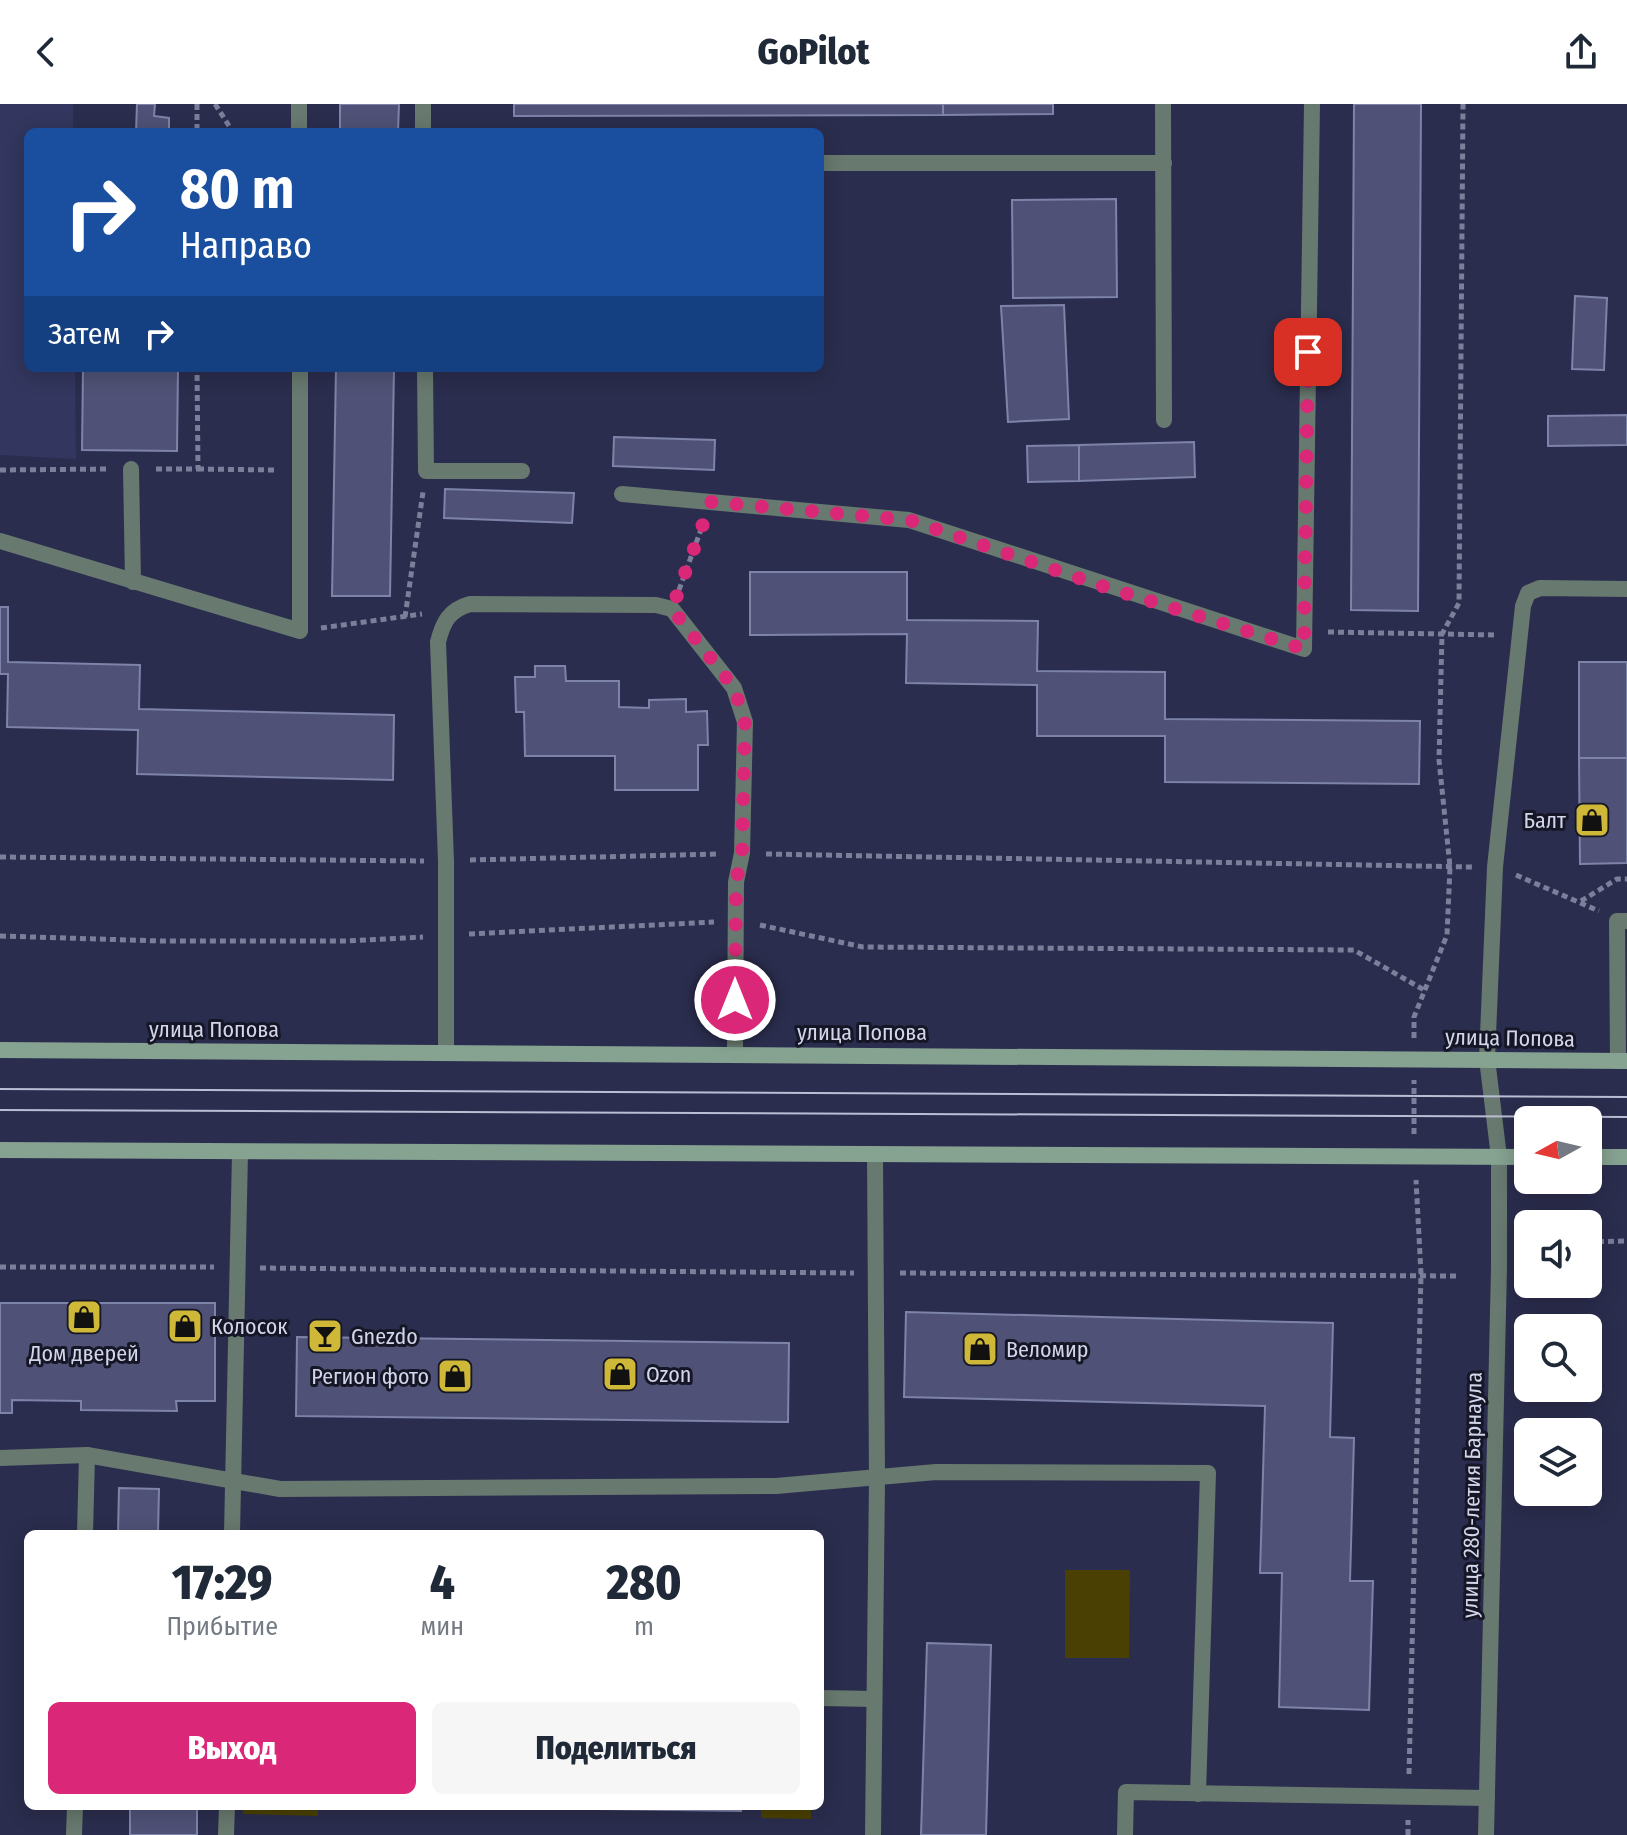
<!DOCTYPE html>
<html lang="ru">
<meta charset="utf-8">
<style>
:root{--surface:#fff;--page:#f6f6f7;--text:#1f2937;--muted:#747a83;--accent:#db2777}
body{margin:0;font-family:"Fira Sans Condensed",sans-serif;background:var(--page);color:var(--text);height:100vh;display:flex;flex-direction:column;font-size:30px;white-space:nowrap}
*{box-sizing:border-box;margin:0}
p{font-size:26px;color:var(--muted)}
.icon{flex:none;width:44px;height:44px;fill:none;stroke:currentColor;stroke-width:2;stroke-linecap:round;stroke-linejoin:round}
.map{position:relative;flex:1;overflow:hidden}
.drawer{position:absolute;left:24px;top:1426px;width:800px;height:280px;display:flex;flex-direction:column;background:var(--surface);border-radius:12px;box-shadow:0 4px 20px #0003}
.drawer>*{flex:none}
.top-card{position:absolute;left:24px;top:24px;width:800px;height:244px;border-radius:12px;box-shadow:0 4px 20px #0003;background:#1a4fa0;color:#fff;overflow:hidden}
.needle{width:52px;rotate:262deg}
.buttons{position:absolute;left:1514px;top:1002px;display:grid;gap:16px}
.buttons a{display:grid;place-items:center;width:88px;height:88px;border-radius:12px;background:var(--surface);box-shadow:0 4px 20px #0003;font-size:40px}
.pin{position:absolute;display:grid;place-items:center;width:68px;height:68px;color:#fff;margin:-34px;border-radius:16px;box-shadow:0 4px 12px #0006}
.me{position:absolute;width:88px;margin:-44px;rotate:0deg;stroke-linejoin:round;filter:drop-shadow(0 0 6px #0008)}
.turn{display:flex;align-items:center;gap:28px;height:168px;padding:0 24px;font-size:36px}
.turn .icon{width:104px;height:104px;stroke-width:2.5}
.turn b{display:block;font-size:56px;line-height:68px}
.then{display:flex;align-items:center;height:76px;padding:0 24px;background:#0003;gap:16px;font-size:30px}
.eta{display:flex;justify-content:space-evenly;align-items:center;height:136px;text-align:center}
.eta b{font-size:48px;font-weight:800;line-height:56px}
.button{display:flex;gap:16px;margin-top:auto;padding:16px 24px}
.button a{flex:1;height:92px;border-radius:12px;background:var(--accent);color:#fff;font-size:32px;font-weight:800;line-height:92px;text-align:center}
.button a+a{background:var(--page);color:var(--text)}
header{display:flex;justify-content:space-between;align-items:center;height:104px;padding:0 24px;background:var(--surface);font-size:36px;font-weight:800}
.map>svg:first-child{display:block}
.built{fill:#33365e}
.green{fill:#4a4003}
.building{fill:#4f5276;stroke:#7e83a9;stroke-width:2}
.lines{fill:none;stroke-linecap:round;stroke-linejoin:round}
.path{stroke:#7c7f9a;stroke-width:5;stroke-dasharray:6 4;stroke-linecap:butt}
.lane{stroke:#68796f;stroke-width:16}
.street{stroke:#68796f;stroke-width:16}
.secondary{stroke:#86a291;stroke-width:16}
.tram{stroke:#babdd4;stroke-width:2}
.route{stroke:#db2777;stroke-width:14;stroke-dasharray:0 25.2}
.labels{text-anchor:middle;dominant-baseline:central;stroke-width:6;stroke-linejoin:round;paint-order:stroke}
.poi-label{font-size:22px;fill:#d3d6eb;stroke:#161726;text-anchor:start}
.street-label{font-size:22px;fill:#d3d6eb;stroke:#161726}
</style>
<header><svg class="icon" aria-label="back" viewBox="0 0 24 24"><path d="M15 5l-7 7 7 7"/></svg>GoPilot<svg class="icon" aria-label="share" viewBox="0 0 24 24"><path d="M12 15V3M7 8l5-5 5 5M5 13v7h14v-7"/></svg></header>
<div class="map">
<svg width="1627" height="1731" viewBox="0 0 1627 1731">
<rect width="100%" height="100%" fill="#2b2d4e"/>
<path class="built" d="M 0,0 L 73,0 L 73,28 L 28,28 L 28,264 L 75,264 L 76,355 L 0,351 Z"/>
<g class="green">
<path d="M 1065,1466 L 1130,1466 L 1129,1554 L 1065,1554 Z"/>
<path d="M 244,1702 L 318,1702 L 318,1712 L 243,1710 Z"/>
<path d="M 761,1702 L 811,1702 L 811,1715 L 761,1714 Z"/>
</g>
<g class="building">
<path d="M 137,0 L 155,0 L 154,12 L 169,14 L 169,28 L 136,28 Z"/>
<path d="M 340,0 L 399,0 L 398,28 L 340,28 Z"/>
<path d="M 514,0 L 943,0 L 943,11 L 514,12 Z"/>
<path d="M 943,0 L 1053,0 L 1053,10 L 943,11 Z"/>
<path d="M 1354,0 L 1421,0 L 1418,507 L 1351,506 Z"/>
<path d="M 1116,95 L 1117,193 L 1013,194 L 1012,96 Z"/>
<path d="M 1575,192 L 1607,194 L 1604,266 L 1572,265 Z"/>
<path d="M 1064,201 L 1069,315 L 1008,318 L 1001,202 Z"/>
<path d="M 83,264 L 178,264 L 177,347 L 82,346 Z"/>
<path d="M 336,264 L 394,264 L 390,492 L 332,492 Z"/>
<path d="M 1627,311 L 1627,341 L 1548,342 L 1548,312 Z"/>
<path d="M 614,333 L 715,336 L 714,366 L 613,362 Z"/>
<path d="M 1194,338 L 1195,373 L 1079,377 L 1079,341 Z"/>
<path d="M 1079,341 L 1079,377 L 1028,378 L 1027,342 Z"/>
<path d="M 445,385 L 574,389 L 572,419 L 444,414 Z"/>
<path d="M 750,468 L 907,468 L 907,516 L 1038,517 L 1037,567 L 1165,568 L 1165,615 L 1420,617 L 1419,680 L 1165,678 L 1165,632 L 1037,632 L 1037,581 L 906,579 L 907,530 L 750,531 Z"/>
<path d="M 0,503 L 8,503 L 8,558 L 140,561 L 139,605 L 394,611 L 393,676 L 137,670 L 138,626 L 7,623 L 8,570 L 0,570 Z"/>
<rect x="1579" y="558" width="48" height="96"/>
<path d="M 535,562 L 565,562 L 566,577 L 619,577 L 619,603 L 649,604 L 649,596 L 686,595 L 686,608 L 707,607 L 708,641 L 698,641 L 698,686 L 615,686 L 615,652 L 525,652 L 524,608 L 516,608 L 515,573 L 535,573 Z"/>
<path d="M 1579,654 L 1627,654 L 1627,759 L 1580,760 Z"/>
<path d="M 0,1199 L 215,1199 L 215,1297 L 176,1297 L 177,1307 L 81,1306 L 81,1297 L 12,1296 L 12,1309 L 0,1309 Z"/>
<path d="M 906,1208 L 1333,1219 L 1330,1333 L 1354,1334 L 1350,1477 L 1373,1477 L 1369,1606 L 1279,1603 L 1282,1469 L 1260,1469 L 1265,1302 L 904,1293 Z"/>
<path d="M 297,1233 L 789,1239 L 788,1318 L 296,1312 Z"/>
<path d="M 119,1384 L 159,1385 L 158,1430 L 118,1430 Z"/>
<path d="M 927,1539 L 991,1541 L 986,1731 L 921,1731 Z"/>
<rect x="130" y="1702" width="67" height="29"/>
<path d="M 373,1702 L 741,1702 L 741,1707 Z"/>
</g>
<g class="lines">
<g class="path">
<path d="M 197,0 L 197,28"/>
<path d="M 215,0 L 233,28"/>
<path d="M 156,365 L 198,365 L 197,264"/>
<path d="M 198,365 L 277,366"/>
<path d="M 0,366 L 110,365"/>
<path d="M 679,486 L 703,420"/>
<path d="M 405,513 L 423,388"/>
<path d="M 321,524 L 422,510"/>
<path d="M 1328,528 L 1498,531"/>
<path d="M 766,750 L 1472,763"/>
<path d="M 0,753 L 424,757"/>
<path d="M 470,756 L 720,750"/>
<path d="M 1516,771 L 1599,807"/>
<path d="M 1581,797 L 1617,775 L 1627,775"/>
<path d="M 760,821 L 863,843 L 1354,846 L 1426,887"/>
<path d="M 469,830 L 714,818"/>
<path d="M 0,832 L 161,837 L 347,837 L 423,833"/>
<path d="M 1414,934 L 1414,913 L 1447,831 L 1450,763 L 1439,656 L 1442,530 L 1459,499 L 1463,0"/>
<path d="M 1414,1030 L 1414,976"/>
<path d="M 1588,1138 L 1627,1137"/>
<path d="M 0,1163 L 214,1163"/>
<path d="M 260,1164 L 854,1169"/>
<path d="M 900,1169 L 1459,1172"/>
<path d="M 1409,1670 L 1421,1170 L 1416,1076"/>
<path d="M 1408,1731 L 1408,1716"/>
</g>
<g class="lane">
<path d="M 299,0 L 299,28"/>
<path d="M 423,0 L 423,28"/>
<path d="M 1163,0 L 1164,316"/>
<path d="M 820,59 L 1164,59"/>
<path d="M 425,264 L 426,367 L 522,367"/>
<path d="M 131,365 L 133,478"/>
<path d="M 622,390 L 909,416 L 1304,545 L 1312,0"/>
<path d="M 0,437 L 300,527 L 300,264"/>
<path d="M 446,949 L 446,757 L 438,538 C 443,518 449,506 470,500 L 656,501 L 672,505 L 734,584 L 745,618 L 742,749 L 736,778 L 735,949"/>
<path d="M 1487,955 L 1495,763 L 1523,502 L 1528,489 L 1540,484 L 1627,485"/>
<path d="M 1618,957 L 1617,817 L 1627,817"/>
<path d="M 0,1354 L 87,1351 L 280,1385 L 776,1382 L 936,1368 L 1208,1369 L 1198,1690"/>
<path d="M 85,1430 L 87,1351"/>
<path d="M 232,1430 L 240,1048"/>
<path d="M 820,1594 L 874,1595"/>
<path d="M 74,1731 L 75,1702"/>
<path d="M 226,1731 L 227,1702"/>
<path d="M 873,1731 L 877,1376 L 875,1050"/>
<path d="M 1125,1731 L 1126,1688 L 1487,1694"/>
</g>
<path class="street" d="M 1486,1731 L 1499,1164 L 1499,1053 L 1487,955"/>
<g class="secondary">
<path d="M 0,946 L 1627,957"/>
<path d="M 0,1046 L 1528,1053"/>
<path d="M 1588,1053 L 1627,1053"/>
</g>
<g class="tram">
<path d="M 0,985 L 1627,993"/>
<path d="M 0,1006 L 1627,1013"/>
</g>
</g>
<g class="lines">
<path class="route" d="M 735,896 L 736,778 L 742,749 L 745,618 L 734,584 L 672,505 L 711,398 L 909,416 L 1099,481 L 1304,545 L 1308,248"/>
</g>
<defs>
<symbol id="shop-square" viewBox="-11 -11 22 22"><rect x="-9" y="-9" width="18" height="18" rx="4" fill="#cfb837" stroke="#161726"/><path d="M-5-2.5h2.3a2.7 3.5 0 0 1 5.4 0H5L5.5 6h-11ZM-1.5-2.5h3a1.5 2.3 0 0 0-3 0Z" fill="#111"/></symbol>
<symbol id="bar-square" viewBox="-11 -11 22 22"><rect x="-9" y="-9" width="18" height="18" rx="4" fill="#cfb837" stroke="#161726"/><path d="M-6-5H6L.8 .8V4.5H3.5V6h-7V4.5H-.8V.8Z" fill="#111"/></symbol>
</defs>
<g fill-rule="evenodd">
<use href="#shop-square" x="1572" y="696" width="40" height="40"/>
<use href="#shop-square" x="64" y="1193" width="40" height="40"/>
<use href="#shop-square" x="165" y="1202" width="40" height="40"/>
<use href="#bar-square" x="305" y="1212" width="40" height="40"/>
<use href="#shop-square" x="960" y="1225" width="40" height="40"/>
<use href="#shop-square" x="600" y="1250" width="40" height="40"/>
<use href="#shop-square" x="435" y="1252" width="40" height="40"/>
</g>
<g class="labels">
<g class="poi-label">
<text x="1566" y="716" text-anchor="end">Балт</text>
<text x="211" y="1222">Колосок</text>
<text x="351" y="1232">Gnezdo</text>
<text x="1006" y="1245">Веломир</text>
<text x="84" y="1249" text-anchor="middle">Дом дверей</text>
<text x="646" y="1270">Ozon</text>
<text x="429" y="1272" text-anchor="end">Регион фото</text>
</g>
<g class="street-label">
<text x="214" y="925">улица Попова</text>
<text x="862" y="928">улица Попова</text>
<text transform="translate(1510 934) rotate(1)">улица Попова</text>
<text transform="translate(1472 1391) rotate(-89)">улица 280-летия Барнаула</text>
</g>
</g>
</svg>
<div class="buttons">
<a><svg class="needle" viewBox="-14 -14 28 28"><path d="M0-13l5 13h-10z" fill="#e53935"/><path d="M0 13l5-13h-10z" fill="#747a83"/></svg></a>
<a><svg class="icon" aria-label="sound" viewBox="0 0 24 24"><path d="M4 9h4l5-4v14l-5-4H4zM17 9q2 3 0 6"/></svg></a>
<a><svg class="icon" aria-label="search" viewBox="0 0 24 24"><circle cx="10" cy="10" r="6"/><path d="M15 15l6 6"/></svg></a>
<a><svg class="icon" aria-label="layers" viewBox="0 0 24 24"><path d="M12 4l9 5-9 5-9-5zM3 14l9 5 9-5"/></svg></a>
</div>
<div class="pin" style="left:1308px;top:248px;background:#d93025"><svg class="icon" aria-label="arrive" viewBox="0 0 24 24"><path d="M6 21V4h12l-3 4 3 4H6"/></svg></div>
<svg class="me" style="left:735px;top:896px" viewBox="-20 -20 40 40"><circle r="17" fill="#db2777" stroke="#fff" stroke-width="3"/><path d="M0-11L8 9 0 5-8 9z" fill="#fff"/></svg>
<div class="top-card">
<div class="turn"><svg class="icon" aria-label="right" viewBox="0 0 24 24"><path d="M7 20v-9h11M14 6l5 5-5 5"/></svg><div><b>80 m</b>Направо</div></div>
<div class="then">Затем<svg class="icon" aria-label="right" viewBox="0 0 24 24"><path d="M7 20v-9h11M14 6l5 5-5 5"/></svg></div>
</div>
<section class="drawer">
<div class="eta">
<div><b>17:29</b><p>Прибытие</p></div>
<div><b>4</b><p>мин</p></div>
<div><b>280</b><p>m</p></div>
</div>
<div class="button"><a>Выход</a><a>Поделиться</a></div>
</section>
</div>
